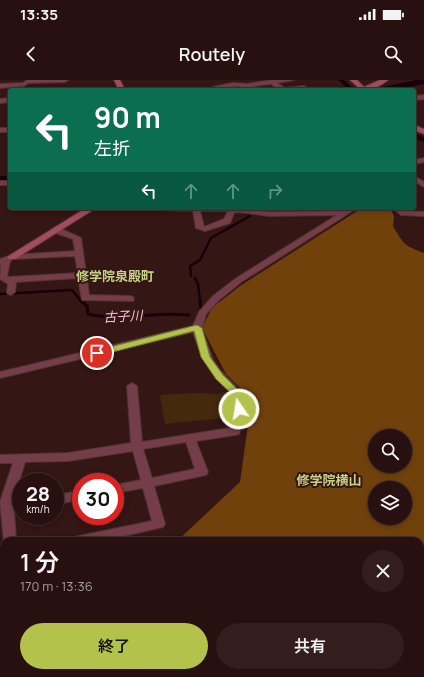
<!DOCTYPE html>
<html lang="ja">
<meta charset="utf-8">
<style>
:root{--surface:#27100f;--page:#331e1d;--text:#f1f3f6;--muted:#a49d9e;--line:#43302f;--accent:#b2c24b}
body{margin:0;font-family:Manrope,"Noto Sans JP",sans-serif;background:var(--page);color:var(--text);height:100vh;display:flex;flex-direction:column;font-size:15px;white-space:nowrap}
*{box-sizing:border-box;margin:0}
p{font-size:13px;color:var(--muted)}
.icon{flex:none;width:22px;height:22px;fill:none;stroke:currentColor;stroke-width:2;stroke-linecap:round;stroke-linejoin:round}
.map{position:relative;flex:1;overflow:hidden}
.side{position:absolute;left:0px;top:457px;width:424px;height:140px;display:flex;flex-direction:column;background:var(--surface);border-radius:12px 12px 0 0;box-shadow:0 2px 6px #0003,0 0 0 1px var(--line)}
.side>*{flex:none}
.banner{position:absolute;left:8px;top:8px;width:408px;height:122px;border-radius:4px;box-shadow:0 2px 6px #0003,0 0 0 1px var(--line);background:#0b6e4f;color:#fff;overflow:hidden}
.controls{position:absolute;left:368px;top:349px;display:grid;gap:8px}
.controls a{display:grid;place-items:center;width:44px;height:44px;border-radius:50%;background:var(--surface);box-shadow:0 2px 6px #0003,0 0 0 1px var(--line);font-size:20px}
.speed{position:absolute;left:12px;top:393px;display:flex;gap:8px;font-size:20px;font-weight:700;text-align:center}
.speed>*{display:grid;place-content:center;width:52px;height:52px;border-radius:50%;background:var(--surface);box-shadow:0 2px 6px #0003,0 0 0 1px var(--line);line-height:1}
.speed small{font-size:10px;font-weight:400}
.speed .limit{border:6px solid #d22;background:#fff;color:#111}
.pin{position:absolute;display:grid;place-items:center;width:34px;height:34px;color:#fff;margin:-17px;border:2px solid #fff;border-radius:50%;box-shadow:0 1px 4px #0007}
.me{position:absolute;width:44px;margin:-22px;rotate:347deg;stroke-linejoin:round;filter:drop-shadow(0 0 3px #0008)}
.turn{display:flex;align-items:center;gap:14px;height:84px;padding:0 20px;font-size:18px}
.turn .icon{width:52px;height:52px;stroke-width:2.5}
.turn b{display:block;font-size:28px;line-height:34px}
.lanes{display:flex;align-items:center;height:38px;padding:0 20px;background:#0003;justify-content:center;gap:20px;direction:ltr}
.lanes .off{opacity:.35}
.round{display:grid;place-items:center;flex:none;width:42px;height:42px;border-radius:21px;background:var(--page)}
.head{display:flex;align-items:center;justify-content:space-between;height:68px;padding:0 20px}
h1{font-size:24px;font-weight:600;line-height:30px}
.button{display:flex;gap:8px;margin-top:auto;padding:8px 20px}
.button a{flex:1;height:46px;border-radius:24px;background:var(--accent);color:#111;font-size:16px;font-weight:600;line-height:46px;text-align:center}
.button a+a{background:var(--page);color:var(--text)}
.status{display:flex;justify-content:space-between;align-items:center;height:28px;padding:0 20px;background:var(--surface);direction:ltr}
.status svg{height:11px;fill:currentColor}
header{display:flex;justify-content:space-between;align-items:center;height:52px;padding:0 20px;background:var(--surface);font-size:18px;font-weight:600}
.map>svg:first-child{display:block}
.green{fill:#46290c}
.forest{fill:#71410b;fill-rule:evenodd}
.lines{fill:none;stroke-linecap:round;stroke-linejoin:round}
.stream-far1{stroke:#18000b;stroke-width:2.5}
.stream{stroke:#18000b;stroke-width:3}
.canal{fill:#18000b;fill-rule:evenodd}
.river{fill:#18000b;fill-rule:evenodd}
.street-casing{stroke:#513432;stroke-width:2}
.secondary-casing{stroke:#513432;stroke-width:2}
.street{fill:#743d49;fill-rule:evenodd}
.secondary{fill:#a34b5f;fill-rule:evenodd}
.route{fill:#b2c24b;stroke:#747e31}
.labels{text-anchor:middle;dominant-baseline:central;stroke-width:4;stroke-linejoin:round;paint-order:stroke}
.neighbourhood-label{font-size:13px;font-weight:bold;fill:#c5d185;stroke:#341614}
.water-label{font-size:13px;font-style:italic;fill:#ffbcdb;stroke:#341614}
</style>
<div class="status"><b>13:35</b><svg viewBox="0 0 49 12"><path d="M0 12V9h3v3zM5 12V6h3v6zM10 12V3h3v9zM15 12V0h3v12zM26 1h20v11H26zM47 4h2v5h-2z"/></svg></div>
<header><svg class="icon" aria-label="back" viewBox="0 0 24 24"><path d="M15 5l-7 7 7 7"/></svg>Routely<svg class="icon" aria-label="search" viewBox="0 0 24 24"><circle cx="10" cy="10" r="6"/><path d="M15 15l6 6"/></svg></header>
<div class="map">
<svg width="424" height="597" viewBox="0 0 424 597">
<rect width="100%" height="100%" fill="#341614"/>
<path class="green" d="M 230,310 L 235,319 L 233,337 L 165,344 L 160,315 L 196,313 L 218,314 Z"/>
<path class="forest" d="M 362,128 L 390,128 L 394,136 L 393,146 C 403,164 405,166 424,173 L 424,597 L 0,597 L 0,579 L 4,577 L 4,593 L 420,593 L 420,461 L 177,461 L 240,402 L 250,331 L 243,311 L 226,294 L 202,248 L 212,228 L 240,206 ZM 375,356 L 405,356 L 405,386 L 375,386 ZM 375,408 L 405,408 L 405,438 L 375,438 Z"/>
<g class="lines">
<g class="stream-far1">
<path d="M 191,196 L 190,186 L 200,180 L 211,158 L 250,136 L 245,128"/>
<path d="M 195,198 L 198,204 L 200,221"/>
<path d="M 0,214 L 72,210 L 81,221"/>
</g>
<g class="stream">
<path d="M 80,220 L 87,226 L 88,234 C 122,242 155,231 189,235"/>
<path d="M 200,220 L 201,229"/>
</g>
<g class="canal">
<path d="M 338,0 L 344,0 L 355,10 L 349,10 Z"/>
<path d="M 414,53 L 424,57 L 424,62 L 414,58 Z"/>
</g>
<g class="river">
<path d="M 416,0 L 424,0 L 424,4 L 394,10 L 376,10 L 378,8 Z"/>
<rect x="0" y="96" width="10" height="8"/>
</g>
<defs>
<g id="street">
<path d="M 27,0 L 68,0 L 65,2 L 28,3 L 24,6 L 0,8 L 0,4 L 23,3 Z"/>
<path d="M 272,0 L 294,0 L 277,3 L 285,8 L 304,6 L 307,8 L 300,10 L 280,10 L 271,4 L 254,6 L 261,10 L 254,10 L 237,6 L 220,8 L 222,10 L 216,10 L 213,7 L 233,3 L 247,4 Z"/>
<path d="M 121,7 L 123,8 L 123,10 L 107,10 Z"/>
<path d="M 424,15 L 424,19 L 414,20 L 414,16 Z"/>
<path d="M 10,18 L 10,22 L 0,23 L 0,19 Z"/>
<rect x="0" y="48" width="10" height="4"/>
<path d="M 424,78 L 424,82 L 414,84 L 414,80 Z"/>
<path d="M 414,96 L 424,102 L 424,107 L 414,101 Z"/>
<rect x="0" y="101" width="10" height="4"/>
<path d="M 159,128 L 241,128 L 269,132 L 344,131 L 348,128 L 357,128 L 241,202 L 219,220 L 206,234 L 202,249 L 213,280 L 220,290 L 246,317 L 240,351 L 239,354 L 235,355 L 196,361 L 208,392 L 206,395 L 154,406 L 165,444 L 163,447 L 102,461 L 73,461 L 75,457 L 79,456 L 152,441 L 143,408 L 115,413 L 115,405 L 141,400 L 133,371 L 68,381 L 25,382 L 13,422 L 21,421 L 21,431 L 14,431 L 16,461 L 4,462 L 0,422 L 13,383 L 0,383 L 0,375 L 68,373 L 131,363 L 127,306 L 132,303 L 137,306 L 142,362 L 230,348 L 236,318 C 213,294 203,284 193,252 L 0,298 L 0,292 L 193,246 L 199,232 L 213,216 L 235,199 L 337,135 L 269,136 L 238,132 L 234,133 L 230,143 L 205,151 L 196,148 L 193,131 L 163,130 ZM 200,131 L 228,131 L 224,139 L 204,147 ZM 186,362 L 195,389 L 152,398 L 143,369 Z"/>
<path d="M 393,128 L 402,128 L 406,131 L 424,132 L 424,136 L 401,135 Z"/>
<path d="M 53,148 L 59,148 L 81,158 L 89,215 L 130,216 L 133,217 L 134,219 L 133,221 L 82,220 L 78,198 L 16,202 L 15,212 L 11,215 L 8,214 L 7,212 L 8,204 L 0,199 L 1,184 L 0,184 L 0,179 L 12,175 L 75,171 L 73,159 L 53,152 ZM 75,176 L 78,193 L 9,197 L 7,196 L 10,181 L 13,179 Z"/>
<path d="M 81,411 L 81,419 L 55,425 L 55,415 Z"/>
</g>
<g id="secondary">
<path d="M 114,0 L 120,0 L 125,10 L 119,10 Z"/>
<path d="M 350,0 L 357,0 L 364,7 L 380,0 L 388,0 C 379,8 369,10 357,10 L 359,8 Z"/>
<path d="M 414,45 L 424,49 L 424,54 L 414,50 Z"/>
<path d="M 86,128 L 96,128 L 15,179 L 9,179 L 7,177 Z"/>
</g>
</defs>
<use href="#street" class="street-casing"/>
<use href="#secondary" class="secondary-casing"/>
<use href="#street" class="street"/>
<use href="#secondary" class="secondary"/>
</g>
<path class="route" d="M 197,245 L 202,248 L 210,277 L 223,295 L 245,317 L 242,331 L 235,331 L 234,329 L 236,318 L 216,299 L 201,277 L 194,251 L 97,276 L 92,273 L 94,271 Z"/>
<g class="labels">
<g class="neighbourhood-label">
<text x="115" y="196">修学院泉殿町</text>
<text x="329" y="400">修学院横山</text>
</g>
<g class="water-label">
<text transform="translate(123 236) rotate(-3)">古子川</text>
</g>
</g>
</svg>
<div class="controls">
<a><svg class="icon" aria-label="search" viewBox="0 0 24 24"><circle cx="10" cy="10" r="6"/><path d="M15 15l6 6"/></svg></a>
<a><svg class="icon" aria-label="layers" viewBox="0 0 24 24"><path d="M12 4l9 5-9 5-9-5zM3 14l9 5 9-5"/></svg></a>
</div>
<div class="speed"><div>28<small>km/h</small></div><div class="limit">30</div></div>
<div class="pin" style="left:97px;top:273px;background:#d93025"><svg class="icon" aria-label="arrive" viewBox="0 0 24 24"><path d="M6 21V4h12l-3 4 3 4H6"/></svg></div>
<svg class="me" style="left:239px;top:329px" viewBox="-20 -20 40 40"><circle r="17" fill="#b2c24b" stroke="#fff" stroke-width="3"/><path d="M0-11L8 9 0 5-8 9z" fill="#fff"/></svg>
<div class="banner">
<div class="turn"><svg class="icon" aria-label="left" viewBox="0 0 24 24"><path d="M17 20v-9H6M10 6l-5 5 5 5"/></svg><div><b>90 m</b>左折</div></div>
<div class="lanes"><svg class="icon" aria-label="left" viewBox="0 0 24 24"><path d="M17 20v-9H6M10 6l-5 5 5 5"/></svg><svg class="icon off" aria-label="ahead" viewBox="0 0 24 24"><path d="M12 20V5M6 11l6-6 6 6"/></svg><svg class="icon off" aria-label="ahead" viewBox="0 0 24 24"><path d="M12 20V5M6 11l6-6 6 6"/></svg><svg class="icon off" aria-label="right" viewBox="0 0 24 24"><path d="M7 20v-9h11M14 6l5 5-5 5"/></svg></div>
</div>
<section class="side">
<div class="head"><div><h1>1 分</h1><p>170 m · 13:36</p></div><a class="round"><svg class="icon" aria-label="close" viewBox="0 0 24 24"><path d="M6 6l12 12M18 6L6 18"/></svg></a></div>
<div class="button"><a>終了</a><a>共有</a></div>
</section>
</div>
